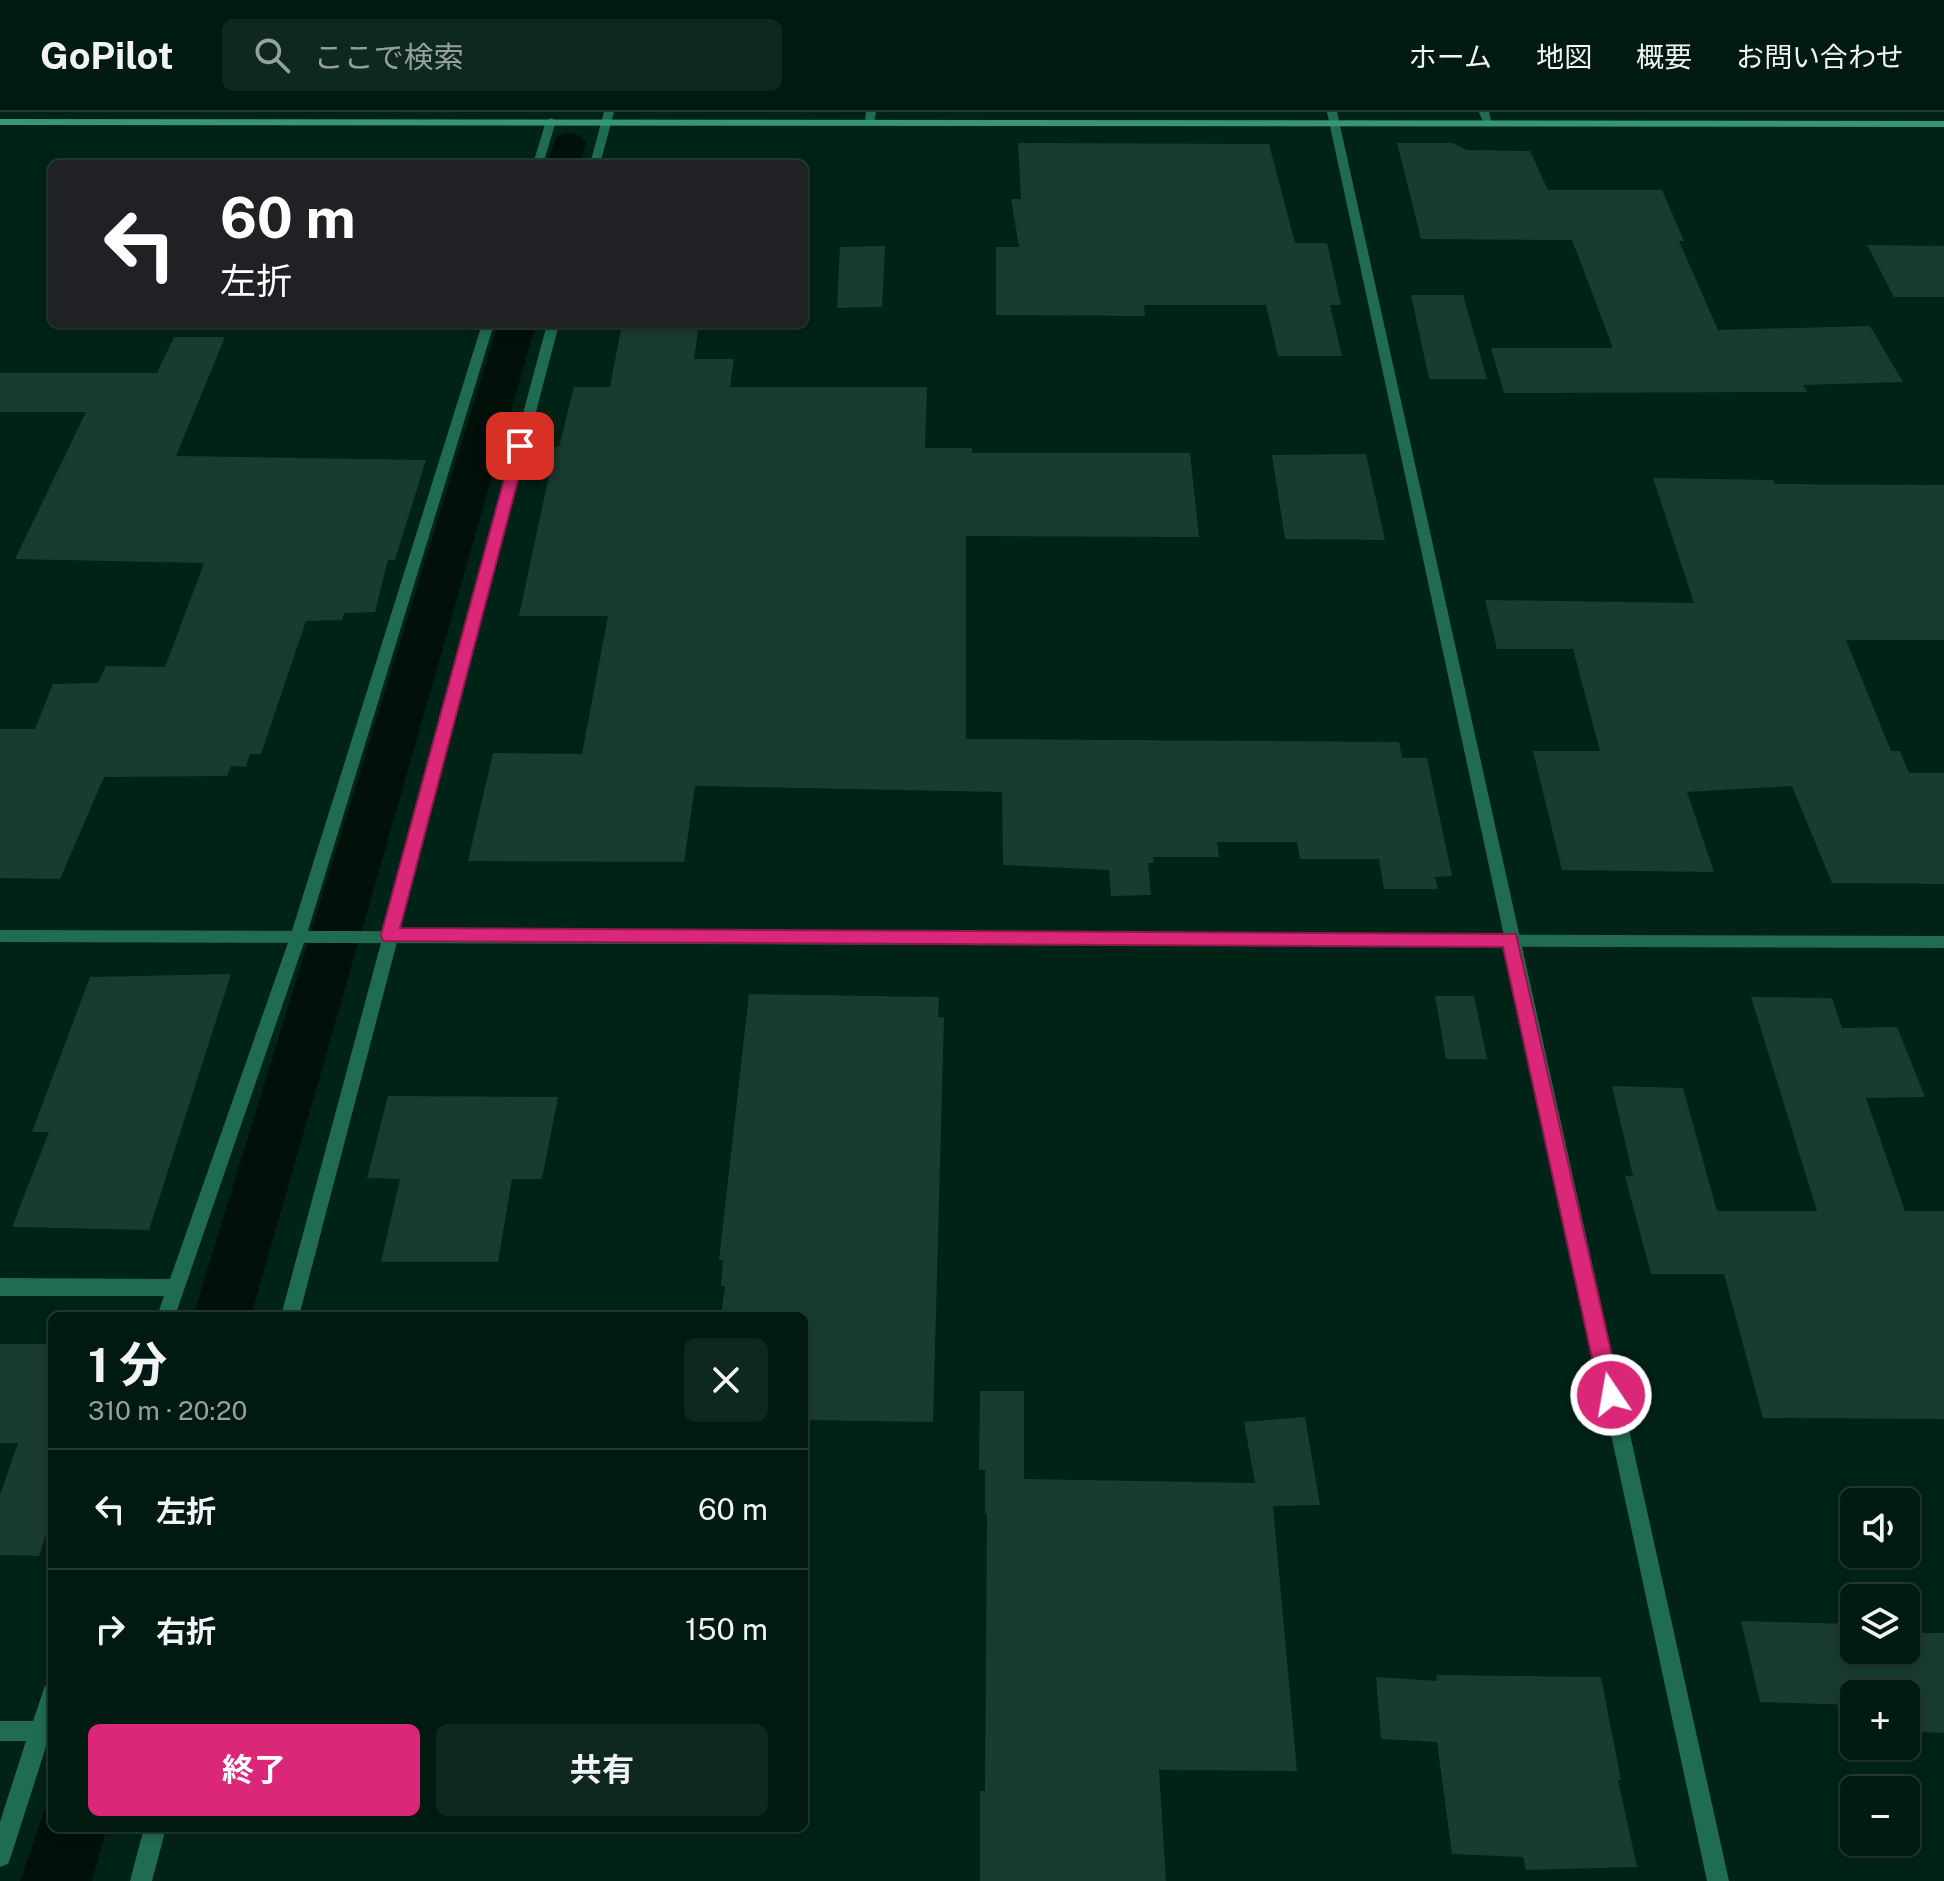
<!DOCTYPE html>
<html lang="ja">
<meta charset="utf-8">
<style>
:root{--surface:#001a11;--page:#0e271f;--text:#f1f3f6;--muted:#95a19f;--line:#223831;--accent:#db2777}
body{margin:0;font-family:"Public Sans","Noto Sans JP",sans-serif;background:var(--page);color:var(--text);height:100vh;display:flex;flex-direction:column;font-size:30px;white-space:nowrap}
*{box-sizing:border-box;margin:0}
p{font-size:26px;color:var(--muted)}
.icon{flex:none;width:44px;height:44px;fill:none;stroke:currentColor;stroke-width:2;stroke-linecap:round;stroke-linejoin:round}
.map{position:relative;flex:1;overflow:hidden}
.panel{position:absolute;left:48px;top:1200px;width:760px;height:520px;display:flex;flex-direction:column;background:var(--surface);border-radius:12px;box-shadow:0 4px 12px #0003,0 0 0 2px var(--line)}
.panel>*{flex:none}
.hud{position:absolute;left:48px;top:48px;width:760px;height:168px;border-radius:12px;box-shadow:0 4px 12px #0003,0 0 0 2px var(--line);background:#202124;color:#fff;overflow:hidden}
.fabs{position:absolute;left:1840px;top:1376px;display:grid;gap:16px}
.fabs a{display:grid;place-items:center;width:80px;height:80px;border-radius:12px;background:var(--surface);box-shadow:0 4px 12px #0003,0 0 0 2px var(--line);font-size:40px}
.pin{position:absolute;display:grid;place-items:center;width:68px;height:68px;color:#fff;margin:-34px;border-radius:16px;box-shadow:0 4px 12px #0006}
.me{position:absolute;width:88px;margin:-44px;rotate:348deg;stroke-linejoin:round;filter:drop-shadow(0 0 6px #0008)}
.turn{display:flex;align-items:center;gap:28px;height:168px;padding:0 40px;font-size:36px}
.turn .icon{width:104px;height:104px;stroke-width:2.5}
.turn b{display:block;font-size:56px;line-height:68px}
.round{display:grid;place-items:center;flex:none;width:84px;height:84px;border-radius:12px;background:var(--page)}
.headline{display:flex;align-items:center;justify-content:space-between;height:136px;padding:0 40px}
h1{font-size:48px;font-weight:700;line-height:60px}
.cta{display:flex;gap:16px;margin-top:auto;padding:16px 40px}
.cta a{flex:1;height:92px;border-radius:12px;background:var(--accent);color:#fff;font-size:32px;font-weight:700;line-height:92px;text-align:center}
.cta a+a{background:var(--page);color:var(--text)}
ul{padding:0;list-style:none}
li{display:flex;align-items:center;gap:24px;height:120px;padding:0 40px;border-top:2px solid var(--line)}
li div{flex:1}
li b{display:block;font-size:30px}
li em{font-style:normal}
header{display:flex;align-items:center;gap:48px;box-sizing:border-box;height:112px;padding:0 40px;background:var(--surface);border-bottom:2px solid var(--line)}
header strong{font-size:38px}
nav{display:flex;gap:44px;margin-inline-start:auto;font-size:28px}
.search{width:560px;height:72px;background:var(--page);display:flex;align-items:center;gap:20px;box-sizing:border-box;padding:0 28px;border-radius:12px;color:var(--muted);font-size:30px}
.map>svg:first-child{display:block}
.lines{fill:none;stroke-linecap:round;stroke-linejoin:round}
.canal{fill:#02100a;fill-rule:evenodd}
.building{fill:#193c2f}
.minor{fill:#206c53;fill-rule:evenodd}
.tertiary{fill:#206c53;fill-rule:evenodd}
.secondary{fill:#379675;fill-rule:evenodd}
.route{fill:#db2777;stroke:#8e194d;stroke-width:2}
</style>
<header>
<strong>GoPilot</strong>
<div class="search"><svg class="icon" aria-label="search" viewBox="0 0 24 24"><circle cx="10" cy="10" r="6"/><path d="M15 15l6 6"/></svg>ここで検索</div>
<nav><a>ホーム</a><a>地図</a><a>概要</a><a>お問い合わせ</a></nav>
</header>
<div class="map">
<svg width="1944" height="1769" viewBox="0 0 1944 1769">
<rect width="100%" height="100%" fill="#002317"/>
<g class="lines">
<g class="canal">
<path d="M 569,21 L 581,24 L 586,31 L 580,52 L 546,52 L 557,24 Z"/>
<path d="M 498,212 L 536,212 L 251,1204 L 193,1204 Z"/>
<path d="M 52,1689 L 52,1716 L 107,1716 L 92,1769 L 20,1769 L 47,1691 Z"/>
</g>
</g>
<g class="building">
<path d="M 1018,31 L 1269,32 L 1295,131 L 1327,131 L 1341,193 L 1330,193 L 1342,244 L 1278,244 L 1266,193 L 1144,193 L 1145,204 L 996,203 L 996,135 L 1019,135 L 1011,87 L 1021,87 Z"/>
<path d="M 1397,31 L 1453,31 L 1467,38 L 1530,39 L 1548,78 L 1662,78 L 1684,129 L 1679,129 L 1718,218 L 1870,214 L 1903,270 L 1803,273 L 1807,280 L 1504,281 L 1491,236 L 1613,236 L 1572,128 L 1421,127 Z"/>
<path d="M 1867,133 L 1944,134 L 1944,185 L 1894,185 Z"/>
<path d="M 885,134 L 882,195 L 837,196 L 840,135 Z"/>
<path d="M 1411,183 L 1463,183 L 1487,267 L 1429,267 Z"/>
<path d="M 622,212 L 699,212 L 694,247 L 734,247 L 730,275 L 927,275 L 925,336 L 972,336 L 972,341 L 1190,341 L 1199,425 L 966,424 L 966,627 L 1399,630 L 1402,646 L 1427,646 L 1452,764 L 1435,765 L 1438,777 L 1384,777 L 1379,747 L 1300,747 L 1297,730 L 1217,730 L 1219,745 L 1153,745 L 1154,751 L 1148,751 L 1151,783 L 1111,784 L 1109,758 L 1003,753 L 1002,680 L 695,674 L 684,750 L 468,749 L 493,641 L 582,642 L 608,504 L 519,504 L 555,335 L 559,335 L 574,275 L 610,275 Z"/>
<path d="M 174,225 L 225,225 L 176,344 L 426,348 L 395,448 L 388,448 L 375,500 L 344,501 L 342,508 L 306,509 L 261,642 L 250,642 L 246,655 L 231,654 L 227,664 L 104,665 L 60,767 L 0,766 L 0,617 L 35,617 L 53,572 L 98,571 L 106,554 L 165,555 L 204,451 L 15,447 L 86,300 L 0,300 L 0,261 L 157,261 Z"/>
<path d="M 1366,342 L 1385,428 L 1285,427 L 1272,343 Z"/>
<path d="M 1653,366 L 1773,368 L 1775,372 L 1944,373 L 1944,528 L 1846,528 L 1891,639 L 1900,639 L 1909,661 L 1944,661 L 1944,772 L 1832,771 L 1792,674 L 1687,680 L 1714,760 L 1562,758 L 1533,639 L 1600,639 L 1573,537 L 1497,537 L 1485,488 L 1694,491 Z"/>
<path d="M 231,862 L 149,1118 L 12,1115 L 49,1020 L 32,1020 L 90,865 Z"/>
<path d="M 749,882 L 939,885 L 938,905 L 944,905 L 933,1310 L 804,1308 L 804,1204 L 721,1204 L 725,1174 L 721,1174 L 723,1148 L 719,1148 Z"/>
<path d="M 1435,884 L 1474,884 L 1487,947 L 1446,947 Z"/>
<path d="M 1751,885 L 1832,886 L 1842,916 L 1897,915 L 1925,985 L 1866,986 L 1905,1099 L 1944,1099 L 1944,1307 L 1763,1306 L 1724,1162 L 1651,1162 L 1625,1064 L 1633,1064 L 1612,974 L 1683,976 L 1717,1099 L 1817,1099 Z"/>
<path d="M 388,984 L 558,985 L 542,1067 L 512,1067 L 498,1150 L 381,1150 L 400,1067 L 367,1066 Z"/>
<path d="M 0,1232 L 52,1232 L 52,1404 L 39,1444 L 0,1443 L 0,1383 L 18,1331 L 0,1331 Z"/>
<path d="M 980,1279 L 1024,1279 L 1024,1367 L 1255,1371 L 1244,1310 L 1305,1305 L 1320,1393 L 1273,1394 L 1297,1659 L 1159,1658 L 1166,1769 L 980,1769 L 980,1679 L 985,1679 L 987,1401 L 985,1401 L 985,1358 L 979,1358 Z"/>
<path d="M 1741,1509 L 1854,1512 L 1854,1538 L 1906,1538 L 1906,1513 L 1912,1514 L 1914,1521 L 1944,1521 L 1944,1621 L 1906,1619 L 1906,1582 L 1854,1582 L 1854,1593 L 1760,1590 Z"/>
<path d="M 1436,1563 L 1601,1565 L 1621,1668 L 1618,1668 L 1637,1755 L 1526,1758 L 1523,1745 L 1452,1742 L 1437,1630 L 1381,1627 L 1376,1565 L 1437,1569 Z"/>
</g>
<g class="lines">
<g class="minor">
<path d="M 604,0 L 614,0 L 600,52 L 590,52 Z"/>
<path d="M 866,0 L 876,0 L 874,11 L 865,9 Z"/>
<path d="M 1327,0 L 1337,0 L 1729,1769 L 1707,1769 Z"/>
<path d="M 551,6 L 556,9 L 543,52 L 533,52 L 546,9 Z"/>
<path d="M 482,212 L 494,212 L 306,825 L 175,1204 L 157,1204 L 164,1184 L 0,1184 L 0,1166 L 170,1167 L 290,825 Z"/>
<path d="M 547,212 L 559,212 L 299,1204 L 281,1204 Z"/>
<path d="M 52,1571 L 51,1619 L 11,1744 L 8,1752 L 0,1755 L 0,1710 L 26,1629 L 0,1629 L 0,1609 L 33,1609 L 45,1574 Z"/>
<path d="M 144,1716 L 166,1716 L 152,1769 L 130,1769 Z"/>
</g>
<g class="tertiary">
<path d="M 1479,0 L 1489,0 L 1492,13 L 1484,13 Z"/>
<path d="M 0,818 L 1944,824 L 1944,836 L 0,830 Z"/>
</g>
<path class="secondary" d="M 0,7 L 1944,9 L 1944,15 L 0,13 Z"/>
</g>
<path class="route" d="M 520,330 L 527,334 L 400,816 L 1516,822 L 1621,1283 L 1618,1290 L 1611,1293 L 1603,1290 L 1600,1283 L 1503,835 L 383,829 L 381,823 L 513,334 Z"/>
</svg>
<div class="fabs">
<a><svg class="icon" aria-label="sound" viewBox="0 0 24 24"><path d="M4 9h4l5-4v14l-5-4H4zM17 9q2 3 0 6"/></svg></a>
<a><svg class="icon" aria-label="layers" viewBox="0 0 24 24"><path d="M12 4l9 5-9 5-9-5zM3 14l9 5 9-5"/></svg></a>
<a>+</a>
<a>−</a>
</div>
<div class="pin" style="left:520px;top:334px;background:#d93025"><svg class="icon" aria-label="arrive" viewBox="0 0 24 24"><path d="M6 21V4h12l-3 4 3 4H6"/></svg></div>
<svg class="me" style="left:1611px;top:1283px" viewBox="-20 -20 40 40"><circle r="17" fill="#db2777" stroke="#fff" stroke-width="3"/><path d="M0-11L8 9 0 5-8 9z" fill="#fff"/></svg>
<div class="hud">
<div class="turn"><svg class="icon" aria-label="left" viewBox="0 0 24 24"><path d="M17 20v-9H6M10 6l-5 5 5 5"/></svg><div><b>60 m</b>左折</div></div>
</div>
<section class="panel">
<div class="headline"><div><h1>1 分</h1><p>310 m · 20:20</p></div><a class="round"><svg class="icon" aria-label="close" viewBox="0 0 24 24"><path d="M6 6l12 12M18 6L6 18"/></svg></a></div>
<ul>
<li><svg class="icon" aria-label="left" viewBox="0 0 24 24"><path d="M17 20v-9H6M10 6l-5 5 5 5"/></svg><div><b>左折</b></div><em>60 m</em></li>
<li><svg class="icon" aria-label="right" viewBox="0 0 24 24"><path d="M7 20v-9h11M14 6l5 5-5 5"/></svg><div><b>右折</b></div><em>150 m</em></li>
</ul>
<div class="cta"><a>終了</a><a>共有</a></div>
</section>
</div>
